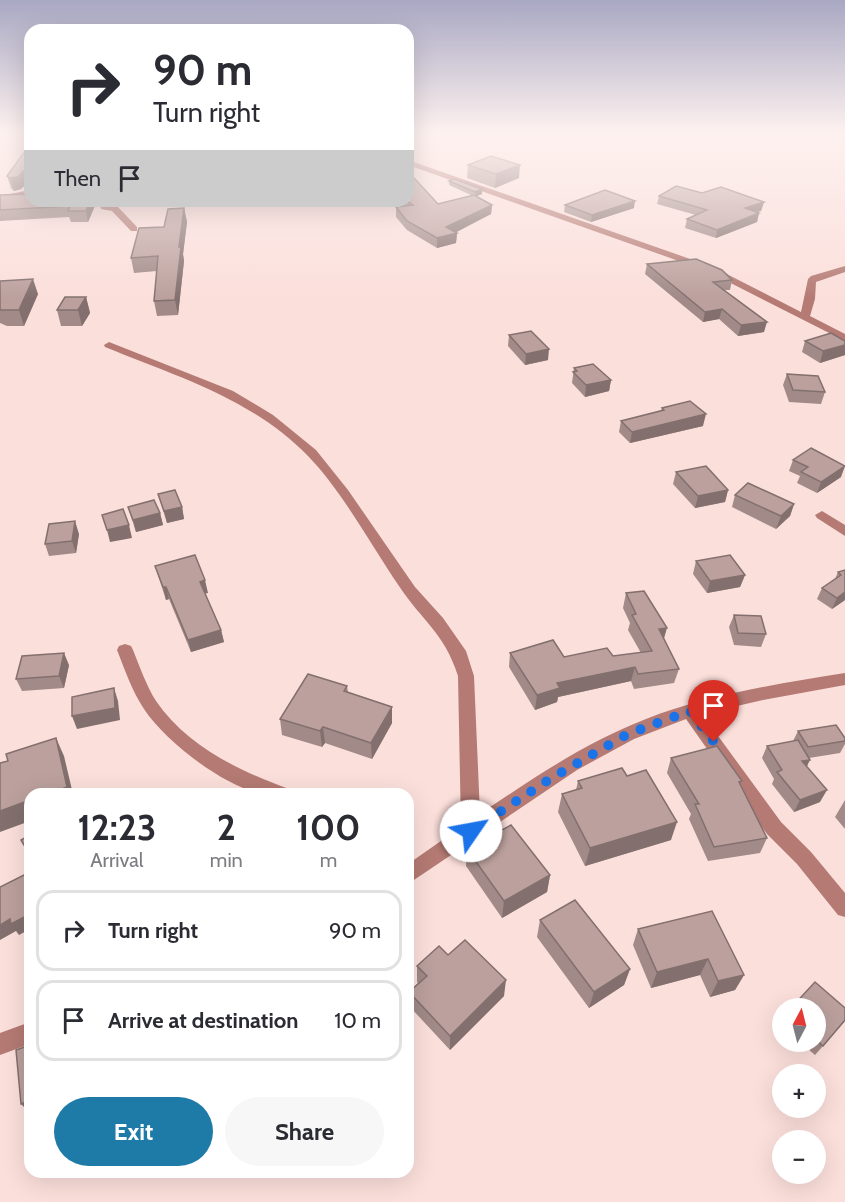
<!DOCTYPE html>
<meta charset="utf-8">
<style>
:root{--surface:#fff;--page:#f7f7f7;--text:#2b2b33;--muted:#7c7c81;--line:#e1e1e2;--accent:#1e7aa7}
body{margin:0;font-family:Cabin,sans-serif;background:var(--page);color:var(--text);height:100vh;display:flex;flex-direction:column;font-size:22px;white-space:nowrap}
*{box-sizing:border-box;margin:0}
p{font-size:20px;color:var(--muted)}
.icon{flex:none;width:33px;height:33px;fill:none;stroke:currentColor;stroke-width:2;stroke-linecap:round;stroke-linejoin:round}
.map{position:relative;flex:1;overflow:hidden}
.drawer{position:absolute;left:24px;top:788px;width:390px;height:390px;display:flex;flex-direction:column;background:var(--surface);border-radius:18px;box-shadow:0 6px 24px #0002}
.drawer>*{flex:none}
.banner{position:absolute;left:24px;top:24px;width:390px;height:183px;border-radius:18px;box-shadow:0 6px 24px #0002;background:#fff;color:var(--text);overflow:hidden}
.needle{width:39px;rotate:7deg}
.tools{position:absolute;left:772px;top:998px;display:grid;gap:12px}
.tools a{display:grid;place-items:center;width:54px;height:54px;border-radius:50%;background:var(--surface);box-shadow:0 6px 24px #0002;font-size:30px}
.pin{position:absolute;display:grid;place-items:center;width:51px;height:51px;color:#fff;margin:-62px -26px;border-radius:50% 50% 50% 0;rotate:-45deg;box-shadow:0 0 6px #0007}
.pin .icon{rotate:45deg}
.me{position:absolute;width:66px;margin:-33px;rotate:57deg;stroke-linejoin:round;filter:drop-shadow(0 0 4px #0008)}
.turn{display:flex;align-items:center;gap:21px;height:126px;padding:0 30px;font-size:27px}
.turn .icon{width:78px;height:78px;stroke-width:2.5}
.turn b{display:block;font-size:42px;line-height:51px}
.then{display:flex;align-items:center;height:57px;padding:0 30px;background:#0003;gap:12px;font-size:22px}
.eta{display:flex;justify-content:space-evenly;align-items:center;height:102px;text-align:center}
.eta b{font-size:36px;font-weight:800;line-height:42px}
.cta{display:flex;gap:12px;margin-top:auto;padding:12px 30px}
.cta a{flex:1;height:69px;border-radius:36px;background:var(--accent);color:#fff;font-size:24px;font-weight:800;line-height:69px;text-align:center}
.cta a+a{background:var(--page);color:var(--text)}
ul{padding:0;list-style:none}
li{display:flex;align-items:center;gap:18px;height:81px;margin:0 12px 9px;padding:0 18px;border:3px solid var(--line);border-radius:18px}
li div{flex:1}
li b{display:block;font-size:22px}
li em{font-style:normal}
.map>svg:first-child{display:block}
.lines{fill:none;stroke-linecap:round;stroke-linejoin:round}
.minor{fill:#b47a73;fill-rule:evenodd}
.wall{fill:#a18a87}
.shaded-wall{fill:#83706e}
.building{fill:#bba09d;stroke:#83706e;stroke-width:1.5}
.route{stroke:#1a73e8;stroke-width:10;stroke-dasharray:0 18}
</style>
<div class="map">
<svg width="845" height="1202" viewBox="0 0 845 1202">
<rect width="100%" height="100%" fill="#fbdfdb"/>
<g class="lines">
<g class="minor">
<path d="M 408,160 L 713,267 L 801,312 L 808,279 L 811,276 L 845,266 L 845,272 L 816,282 L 815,299 L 810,316 L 845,334 L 845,341 L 707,271 L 408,165 Z"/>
<path d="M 30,190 L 30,194 L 0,200 L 0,196 Z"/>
<path d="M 99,201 L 107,201 L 108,205 L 118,207 L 137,227 L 137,231 L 131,231 L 112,211 L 101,209 Z"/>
<path d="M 109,342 L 233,391 L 273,415 L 316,450 L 348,490 L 415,587 L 443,618 L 466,651 L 474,676 L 480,814 C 532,779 586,742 646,719 C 709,694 778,684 845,673 L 845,685 L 763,700 L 702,714 L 781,822 L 811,852 L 845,893 L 845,917 L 838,915 L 797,864 L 767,834 L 686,719 L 634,739 L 577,770 L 408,884 L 408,864 L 461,827 L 458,676 C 444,632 422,621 399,586 C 371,545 342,491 308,456 C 253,399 176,376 105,347 L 104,345 Z"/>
<path d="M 822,511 L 845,525 L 845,536 L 817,518 L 815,515 Z"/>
<path d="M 125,644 L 131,646 L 133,650 C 140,667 146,685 156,701 C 187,746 239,771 289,789 L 292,794 C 282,794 269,795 259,793 C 222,785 165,741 144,709 C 132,691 125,670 117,650 L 119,646 Z"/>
<path d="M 30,1022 L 30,1044 L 0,1055 L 0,1033 Z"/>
</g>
</g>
<g class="wall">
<path d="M 30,144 L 30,180 L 21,189 L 14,191 L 11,188 L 7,176 Z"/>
<path d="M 468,165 L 519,178 L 495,188 L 467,178 Z"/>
<path d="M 449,181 L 482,194 L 476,196 L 492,205 L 491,214 L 455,232 L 457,233 L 456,243 L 437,248 L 407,230 L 396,217 L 396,207 L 401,207 L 393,201 L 408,201 L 438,204 L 473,196 L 449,185 Z"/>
<path d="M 702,193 L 764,202 L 761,211 L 756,212 L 759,213 L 757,222 L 716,238 L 685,228 L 687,219 L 696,215 L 657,204 L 659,196 Z"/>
<path d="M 0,195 L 97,201 L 88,222 L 71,222 L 69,217 L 0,221 Z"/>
<path d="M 565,205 L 634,208 L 591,222 L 564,212 Z"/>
<path d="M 184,208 L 187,222 L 183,254 L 184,261 L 178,315 L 157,316 L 154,301 L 157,271 L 134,273 L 131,258 Z"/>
<path d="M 647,264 L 732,280 L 730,290 L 725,290 L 764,332 L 738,336 L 719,319 L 703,322 L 645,274 Z"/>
<path d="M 0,281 L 38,294 L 24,326 L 7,326 L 0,323 Z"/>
<path d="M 86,297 L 90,313 L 82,326 L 61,326 L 57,310 Z"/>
<path d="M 509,335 L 548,360 L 525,365 L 508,346 Z"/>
<path d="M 805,341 L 845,355 L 820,363 L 802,352 Z"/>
<path d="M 574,368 L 611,380 L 609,391 L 585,397 L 572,383 Z"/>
<path d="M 787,374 L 825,392 L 821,404 L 789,402 L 783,385 Z"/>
<path d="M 662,408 L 703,426 L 630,443 L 619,432 L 621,421 L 661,411 Z"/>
<path d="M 793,460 L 841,477 L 817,493 L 797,483 L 800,476 L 789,471 Z"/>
<path d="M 676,472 L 728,490 L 725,502 L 695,508 L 673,484 Z"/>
<path d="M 158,494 L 182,507 L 184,519 L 167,523 Z"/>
<path d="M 735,495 L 794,504 L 790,516 L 776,529 L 732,507 Z"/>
<path d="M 128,507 L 160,513 L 163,525 L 136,532 Z"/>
<path d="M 79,534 L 76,553 L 49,556 L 45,544 Z"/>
<path d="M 696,561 L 745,575 L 740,587 L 707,593 L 693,574 Z"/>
<path d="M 155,566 L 208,593 L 205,593 L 221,630 L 224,642 L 191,652 L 169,599 L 166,600 Z"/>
<path d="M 845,570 L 845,600 L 832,609 L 817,599 L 822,588 L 835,579 L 838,572 Z"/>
<path d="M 626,593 L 664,640 L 679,669 L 674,683 L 634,689 L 631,681 L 558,697 L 557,702 L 535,710 L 509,667 L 510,653 L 564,657 L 613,656 L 641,653 L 628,630 L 630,623 L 623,608 Z"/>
<path d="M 734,615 L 766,634 L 761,647 L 734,645 L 729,627 Z"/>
<path d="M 69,665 L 64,688 L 22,691 L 16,679 Z"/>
<path d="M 347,686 L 348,692 L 392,707 L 392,723 L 372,759 L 325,743 L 322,747 L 282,735 L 280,719 Z"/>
<path d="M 798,731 L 845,738 L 845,744 L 840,753 L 809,758 L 807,767 L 820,802 L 794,812 L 772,784 L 774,779 L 762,758 L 767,746 L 793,741 Z"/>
<path d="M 671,758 L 740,785 L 767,838 L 760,853 L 708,861 L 689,819 L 691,814 L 667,773 Z"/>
<path d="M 627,776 L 671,840 L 585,866 L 558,812 L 562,794 L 576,790 L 578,781 Z"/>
<path d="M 845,800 L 845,829 L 835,817 Z"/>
<path d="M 467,849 L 550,875 L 547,892 L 502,918 L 466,866 Z"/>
<path d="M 540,920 L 630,969 L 624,985 L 589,1008 L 537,937 Z"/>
<path d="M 638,929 L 744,975 L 735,990 L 710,997 L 700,975 L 651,988 L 633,945 Z"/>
<path d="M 448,955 L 504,996 L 450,1050 L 410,1007 L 409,992 L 418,983 L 417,982 L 417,966 Z"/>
<path d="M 816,1008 L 845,1021 L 815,1055 L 799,1041 L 816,1041 Z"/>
<path d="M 783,1018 L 783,1026 L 780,1023 Z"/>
</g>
<g class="shaded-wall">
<path d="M 30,164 L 30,180 L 21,189 L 14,191 L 10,178 Z"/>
<path d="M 520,165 L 519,178 L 495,188 L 496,174 Z"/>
<path d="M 482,189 L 482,194 L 475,197 L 475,192 Z"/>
<path d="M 90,201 L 97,201 L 88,222 L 86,211 Z"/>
<path d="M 635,201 L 634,208 L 591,222 L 592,215 Z"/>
<path d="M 764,202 L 761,211 L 743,216 L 745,208 Z"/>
<path d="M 492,205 L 491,214 L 451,235 L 457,233 L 456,243 L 437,248 L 437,238 L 446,227 Z"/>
<path d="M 184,208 L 187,222 L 183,254 L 184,261 L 178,315 L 175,300 L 179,247 Z"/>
<path d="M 759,213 L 757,222 L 716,238 L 717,230 Z"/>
<path d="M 33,279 L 38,294 L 24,326 L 19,310 Z"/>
<path d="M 86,297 L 90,313 L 82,326 L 78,310 Z"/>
<path d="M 722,309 L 719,319 L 703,322 L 705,312 Z"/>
<path d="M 767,322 L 764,332 L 738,336 L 741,325 Z"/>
<path d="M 845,345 L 845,355 L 820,363 L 823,351 Z"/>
<path d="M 549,349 L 548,360 L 525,365 L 526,354 Z"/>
<path d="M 611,380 L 609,391 L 585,397 L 586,385 Z"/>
<path d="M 706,414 L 703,426 L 630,443 L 632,432 Z"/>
<path d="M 845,466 L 841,477 L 817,493 L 821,482 Z"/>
<path d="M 728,490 L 725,502 L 695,508 L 698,496 Z"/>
<path d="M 794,504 L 790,516 L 776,529 L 781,516 Z"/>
<path d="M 182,507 L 184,519 L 167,523 L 164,511 Z"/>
<path d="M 160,513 L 163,525 L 136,532 L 133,520 Z"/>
<path d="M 75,521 L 79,534 L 76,553 L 72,541 Z"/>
<path d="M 129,525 L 132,538 L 110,542 L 107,530 Z"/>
<path d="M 745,575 L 740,587 L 707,593 L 710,581 Z"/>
<path d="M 205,580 L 208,593 L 203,594 L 200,582 Z"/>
<path d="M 163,587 L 166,587 L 169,599 L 166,600 Z"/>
<path d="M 845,592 L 845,600 L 832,609 L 837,598 Z"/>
<path d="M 667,628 L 663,642 L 659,629 Z"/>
<path d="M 221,630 L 224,642 L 191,652 L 188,640 Z"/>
<path d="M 64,653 L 69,665 L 64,688 L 59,676 Z"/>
<path d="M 635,667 L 631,681 L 558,697 L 557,702 L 535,710 L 537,695 L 557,683 Z"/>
<path d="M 114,688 L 118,701 L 120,720 L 77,729 L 72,716 Z"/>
<path d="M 392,707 L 392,723 L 372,759 L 371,743 Z"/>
<path d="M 323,727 L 325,743 L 322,747 L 320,731 Z"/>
<path d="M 56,738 L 64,756 L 73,794 L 49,794 Z"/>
<path d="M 810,760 L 804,772 L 802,761 Z"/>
<path d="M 827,790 L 820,802 L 794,812 L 800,800 Z"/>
<path d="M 30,800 L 30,821 L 0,832 L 0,811 Z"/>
<path d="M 677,822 L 671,840 L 585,866 L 590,848 Z"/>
<path d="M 550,875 L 547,892 L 502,918 L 504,901 Z"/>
<path d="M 30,914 L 30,929 L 19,935 L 16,931 L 0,940 L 0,925 L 10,919 Z"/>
<path d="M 708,959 L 700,975 L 651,988 L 657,972 Z"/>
<path d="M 630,969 L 624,985 L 589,1008 L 594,992 Z"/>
<path d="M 744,975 L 735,990 L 710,997 L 718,981 Z"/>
<path d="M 506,980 L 504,996 L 450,1050 L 450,1036 Z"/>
<path d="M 30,1100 L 30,1113 L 21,1104 Z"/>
</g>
<g class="building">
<path d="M 30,144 L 30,164 L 18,177 L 10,178 L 7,176 Z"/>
<path d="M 491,156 L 520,165 L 496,174 L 468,165 Z"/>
<path d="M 414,178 L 438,204 L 474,195 L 492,205 L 446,227 L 457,233 L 437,238 L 407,221 L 396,207 L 413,205 L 407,201 L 408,201 L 408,179 Z"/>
<path d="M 454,179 L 482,189 L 475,192 L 449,181 Z"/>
<path d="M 676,186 L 702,193 L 721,187 L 764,202 L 745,208 L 759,213 L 717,230 L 687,219 L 707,210 L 659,196 Z"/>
<path d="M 605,190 L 635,201 L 592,215 L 565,205 Z"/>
<path d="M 30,194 L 30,201 L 90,201 L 86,211 L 68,211 L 70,206 L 0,210 L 0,195 Z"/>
<path d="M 184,208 L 179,247 L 181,247 L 175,300 L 154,301 L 158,256 L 131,258 L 139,228 L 164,227 L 168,209 Z"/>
<path d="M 696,259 L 722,270 L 732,280 L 713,282 L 767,322 L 741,325 L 722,309 L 705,312 L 647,264 Z"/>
<path d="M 33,279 L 19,310 L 0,310 L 0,281 Z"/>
<path d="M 65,297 L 86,297 L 78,310 L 57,310 Z"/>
<path d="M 531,331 L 549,349 L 526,354 L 509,335 Z"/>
<path d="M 831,333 L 845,341 L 845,345 L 823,351 L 805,341 Z"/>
<path d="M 593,364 L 611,380 L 586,385 L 573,372 L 577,371 L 574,368 Z"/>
<path d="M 787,374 L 818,376 L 825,392 L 793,390 Z"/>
<path d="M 690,401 L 706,414 L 632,432 L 621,421 L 664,410 L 662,408 Z"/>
<path d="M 811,448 L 845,466 L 821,482 L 801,472 L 808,467 L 793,460 Z"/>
<path d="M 706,466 L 728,490 L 698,496 L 676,472 Z"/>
<path d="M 748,483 L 794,504 L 781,516 L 735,495 Z"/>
<path d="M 175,490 L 182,507 L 164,511 L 158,494 Z"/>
<path d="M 154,500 L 160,513 L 133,520 L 128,507 Z"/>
<path d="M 123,509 L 129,525 L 107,530 L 102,515 Z"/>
<path d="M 75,521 L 72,541 L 45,544 L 49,524 Z"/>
<path d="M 195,555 L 205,580 L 200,582 L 221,630 L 188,640 L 166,587 L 163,587 L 155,566 Z"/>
<path d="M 730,555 L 745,575 L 710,581 L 696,561 Z"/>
<path d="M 845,570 L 845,592 L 837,598 L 822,588 L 841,575 L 838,572 Z"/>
<path d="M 644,591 L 667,628 L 659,629 L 679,669 L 638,674 L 635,667 L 557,683 L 560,688 L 537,695 L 510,653 L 553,640 L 564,657 L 607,648 L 613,656 L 652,651 L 632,615 L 636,614 L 626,593 Z"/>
<path d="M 734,615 L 761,616 L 766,634 L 738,633 Z"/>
<path d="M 64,653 L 59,676 L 16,679 L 22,656 Z"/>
<path d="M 308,674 L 347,686 L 344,691 L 392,707 L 371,743 L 323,727 L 320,731 L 280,719 Z"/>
<path d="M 114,688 L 115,708 L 72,716 L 72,697 Z"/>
<path d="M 836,725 L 845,738 L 845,741 L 808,747 L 798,731 Z"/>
<path d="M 56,738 L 67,787 L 49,794 L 30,794 L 30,800 L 0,811 L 0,763 L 8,761 L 6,754 Z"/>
<path d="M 798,740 L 810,760 L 802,761 L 827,790 L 800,800 L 777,772 L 782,770 L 767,746 Z"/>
<path d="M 717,746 L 742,781 L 739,782 L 767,838 L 714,847 L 695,804 L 699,804 L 671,758 Z"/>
<path d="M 622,768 L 627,776 L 646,770 L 677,822 L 590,848 L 562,794 L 582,788 L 578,781 Z"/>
<path d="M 511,825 L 550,875 L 504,901 L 467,849 Z"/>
<path d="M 30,835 L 30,855 L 21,840 Z"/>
<path d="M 30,872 L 30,914 L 11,924 L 10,919 L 0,925 L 0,887 Z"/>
<path d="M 575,900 L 630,969 L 594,992 L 540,920 Z"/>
<path d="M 712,911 L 744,975 L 718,981 L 708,959 L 657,972 L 638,929 Z"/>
<path d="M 465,940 L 506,980 L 450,1036 L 409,992 L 427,976 L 417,966 L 439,946 L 448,955 Z"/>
<path d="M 815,982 L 845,1008 L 845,1020 L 823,1046 L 816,1040 L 816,1008 L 791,1008 Z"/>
<path d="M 30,1045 L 30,1100 L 21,1104 L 16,1050 Z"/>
</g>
<linearGradient id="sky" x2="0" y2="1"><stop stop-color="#a9a8c3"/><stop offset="0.44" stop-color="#fdf1ef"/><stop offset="1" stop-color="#fdf1ef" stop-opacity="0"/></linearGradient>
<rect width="845" height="299" fill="url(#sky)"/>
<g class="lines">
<path class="route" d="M 471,831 L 550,779 L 628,734 L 690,711 L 714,742"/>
</g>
</svg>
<div class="tools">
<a><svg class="needle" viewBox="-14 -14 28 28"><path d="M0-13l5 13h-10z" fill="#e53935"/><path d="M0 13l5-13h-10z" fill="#7c7c81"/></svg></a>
<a>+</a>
<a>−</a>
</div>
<div class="pin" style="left:714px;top:742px;background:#d93025"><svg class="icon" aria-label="arrive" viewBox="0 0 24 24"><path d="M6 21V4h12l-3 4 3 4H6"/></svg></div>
<svg class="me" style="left:471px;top:831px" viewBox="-20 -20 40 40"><circle r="19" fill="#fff"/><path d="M0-13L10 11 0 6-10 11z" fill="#1a73e8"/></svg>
<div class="banner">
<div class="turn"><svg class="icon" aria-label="right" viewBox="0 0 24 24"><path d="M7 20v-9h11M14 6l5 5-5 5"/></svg><div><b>90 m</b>Turn right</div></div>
<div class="then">Then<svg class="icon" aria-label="arrive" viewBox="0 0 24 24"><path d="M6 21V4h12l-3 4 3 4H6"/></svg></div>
</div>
<section class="drawer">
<div class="eta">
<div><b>12:23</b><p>Arrival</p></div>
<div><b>2</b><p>min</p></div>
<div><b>100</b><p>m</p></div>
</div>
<ul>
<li><svg class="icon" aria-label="right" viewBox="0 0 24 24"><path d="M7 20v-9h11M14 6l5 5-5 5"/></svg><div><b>Turn right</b></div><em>90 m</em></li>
<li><svg class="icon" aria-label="arrive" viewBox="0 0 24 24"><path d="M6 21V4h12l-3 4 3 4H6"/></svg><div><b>Arrive at destination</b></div><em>10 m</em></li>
</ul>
<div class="cta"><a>Exit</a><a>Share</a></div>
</section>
</div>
